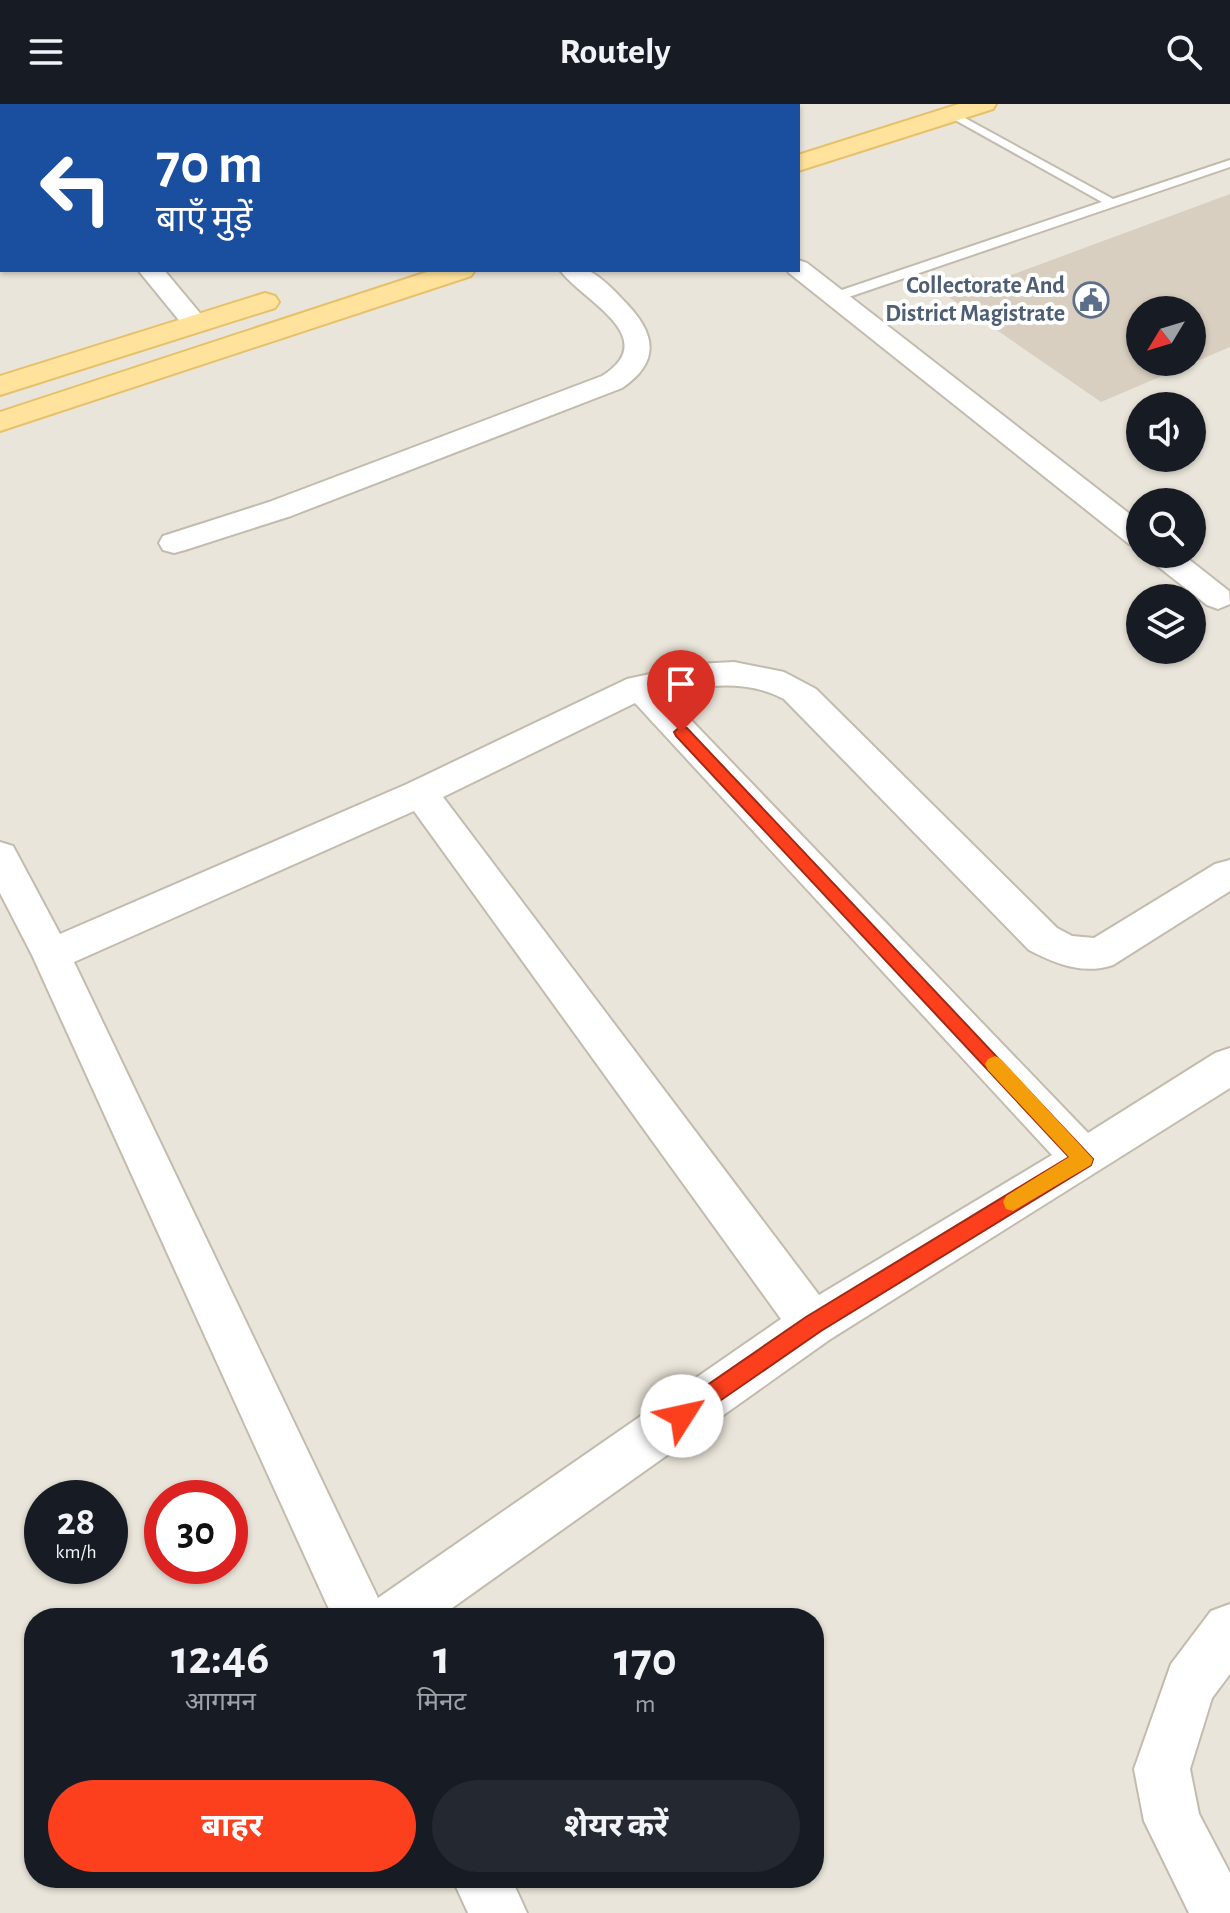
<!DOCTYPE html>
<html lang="hi">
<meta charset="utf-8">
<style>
:root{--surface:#171b24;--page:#242831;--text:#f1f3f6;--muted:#9ea1a6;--accent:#fc3f1d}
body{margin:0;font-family:"Alegreya Sans","Noto Sans Devanagari",sans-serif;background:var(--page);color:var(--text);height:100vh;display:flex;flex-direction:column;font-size:30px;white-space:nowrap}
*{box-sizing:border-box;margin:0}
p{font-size:26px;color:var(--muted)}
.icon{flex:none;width:44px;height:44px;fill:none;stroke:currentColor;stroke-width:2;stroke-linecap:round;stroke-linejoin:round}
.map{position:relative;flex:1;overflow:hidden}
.panel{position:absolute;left:24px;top:1504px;width:800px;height:280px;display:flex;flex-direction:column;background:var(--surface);border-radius:32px;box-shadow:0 2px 6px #0004}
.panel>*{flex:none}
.top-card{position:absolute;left:0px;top:0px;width:800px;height:168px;box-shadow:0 2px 6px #0004;background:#1a4fa0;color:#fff;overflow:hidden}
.needle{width:52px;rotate:232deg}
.controls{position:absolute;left:1126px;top:192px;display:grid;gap:16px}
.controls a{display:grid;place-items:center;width:80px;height:80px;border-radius:50%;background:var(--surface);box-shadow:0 2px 6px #0004;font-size:40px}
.speed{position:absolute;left:24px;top:1376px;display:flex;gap:16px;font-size:40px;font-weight:700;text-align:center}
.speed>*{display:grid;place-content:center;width:104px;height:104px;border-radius:50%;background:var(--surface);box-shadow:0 2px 6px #0004;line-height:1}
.speed small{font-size:20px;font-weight:400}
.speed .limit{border:12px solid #d22;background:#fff;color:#111}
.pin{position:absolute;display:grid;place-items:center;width:68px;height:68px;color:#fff;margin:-82px -34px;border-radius:50% 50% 50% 0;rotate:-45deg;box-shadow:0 0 8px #0007}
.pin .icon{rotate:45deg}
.me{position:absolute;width:88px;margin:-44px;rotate:55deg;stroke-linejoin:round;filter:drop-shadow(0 0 6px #0008)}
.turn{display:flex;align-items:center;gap:28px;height:168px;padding:0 24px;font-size:36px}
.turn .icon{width:104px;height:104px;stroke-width:2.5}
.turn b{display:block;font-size:56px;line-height:68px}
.eta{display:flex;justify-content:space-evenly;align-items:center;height:136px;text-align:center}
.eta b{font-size:48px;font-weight:700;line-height:56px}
.primary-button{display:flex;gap:16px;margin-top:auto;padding:16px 24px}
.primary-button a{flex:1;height:92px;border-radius:48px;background:var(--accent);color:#fff;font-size:32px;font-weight:700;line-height:92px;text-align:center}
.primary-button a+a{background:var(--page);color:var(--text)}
header{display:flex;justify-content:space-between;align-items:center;height:104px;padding:0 24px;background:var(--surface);font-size:36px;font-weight:700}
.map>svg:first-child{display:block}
.residential{fill:#eae5da;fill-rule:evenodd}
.building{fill:#d8cfc1;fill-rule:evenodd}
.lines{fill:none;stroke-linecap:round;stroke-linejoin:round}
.service-casing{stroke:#c2bbae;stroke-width:4}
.minor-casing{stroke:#c2bbae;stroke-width:4}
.primary-casing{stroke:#e6c16a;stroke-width:4}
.service{fill:#fff;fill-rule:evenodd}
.minor{fill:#fff;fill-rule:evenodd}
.primary{fill:#ffe39c;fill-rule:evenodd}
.route{fill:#fc3f1d;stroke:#a42913;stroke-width:2}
.slow{fill:#f59e0b}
.labels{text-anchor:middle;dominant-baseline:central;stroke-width:8;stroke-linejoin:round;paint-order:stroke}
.far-service-label{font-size:24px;font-weight:bold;fill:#4e5e75;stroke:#fff;text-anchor:end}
</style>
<header><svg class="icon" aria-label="menu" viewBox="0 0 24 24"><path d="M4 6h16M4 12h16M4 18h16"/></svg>Routely<svg class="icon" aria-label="search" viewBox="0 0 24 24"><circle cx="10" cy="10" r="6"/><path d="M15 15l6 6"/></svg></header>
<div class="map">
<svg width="1230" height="1809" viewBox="0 0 1230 1809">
<rect width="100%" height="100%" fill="#f6f3ec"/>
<path class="residential" d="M 0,0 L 1230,0 L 1230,1809 L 0,1809 ZM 2,2 L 798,2 L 798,166 L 2,166 ZM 1140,206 L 1192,206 L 1192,258 L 1140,258 ZM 1140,302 L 1192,302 L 1192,354 L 1140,354 ZM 1140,398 L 1192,398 L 1192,450 L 1140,450 ZM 1140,494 L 1192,494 L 1192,546 L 1140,546 ZM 42,1394 L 110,1394 L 110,1462 L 42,1462 ZM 162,1394 L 230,1394 L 230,1462 L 162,1462 ZM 34,1514 L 814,1514 L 814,1774 L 34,1774 Z"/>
<path class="building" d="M 1230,90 L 1230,243 L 1101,298 L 937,185 L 972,171 L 984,181 ZM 1140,206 L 1192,206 L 1192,258 L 1140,258 Z"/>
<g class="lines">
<defs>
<path id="service" d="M 952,7 L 1113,95 L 1230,56 L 1230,63 L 840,196 L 830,196 L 830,190 L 1102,98 L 948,12 L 946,10 Z"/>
<g id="minor">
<path d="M 82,0 L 111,0 L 81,2 Z"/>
<path d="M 239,0 L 268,0 L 238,2 Z"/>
<path d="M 363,0 L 387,0 L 388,2 L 364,2 Z"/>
<path d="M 515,0 L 543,0 L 514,2 Z"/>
<path d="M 733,0 L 757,0 L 758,2 L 734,2 Z"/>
<path d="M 2,18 L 2,32 L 0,33 L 0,19 Z"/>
<path d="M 2,61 L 2,75 L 0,76 L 0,62 Z"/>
<path d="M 798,156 L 807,159 L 1140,418 L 1140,443 L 1129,440 L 789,169 L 787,166 L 798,166 Z"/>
<path d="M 138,166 L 164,166 L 209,220 L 205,226 L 187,226 Z"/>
<path d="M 560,166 C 570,166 583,164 591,168 C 603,175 615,187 624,197 C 655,228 662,257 622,284 L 291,412 L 185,446 L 174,449 L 163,446 L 159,439 L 163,432 L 269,398 L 602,272 C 664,233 581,196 560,166 Z"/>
<path d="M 1147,450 L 1182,450 L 1229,487 L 1230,500 L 1218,505 L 1207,501 L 1151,457 Z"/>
<path d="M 734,558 L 784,568 L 816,585 L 1057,824 L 1072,832 L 1094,834 L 1215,760 L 1230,756 L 1230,787 L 1113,861 C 1083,871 1056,860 1029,846 L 784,595 C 747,575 704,581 665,589 L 1088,1029 L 1215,949 L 1230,944 L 1230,984 L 829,1236 L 438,1514 L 333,1514 L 32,851 L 0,789 L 0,738 L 13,742 L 60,830 L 407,680 L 627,575 L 696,560 ZM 635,599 L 1052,1051 L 819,1191 L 443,693 ZM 414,707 L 781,1215 L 378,1494 L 74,858 Z"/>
<path d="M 1230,1500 L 1230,1570 L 1212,1594 L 1190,1665 L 1199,1710 L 1230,1769 L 1230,1809 L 1189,1809 L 1144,1717 L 1134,1665 L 1171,1560 L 1211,1507 Z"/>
<path d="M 452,1774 L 511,1774 L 527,1809 L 468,1809 Z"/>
</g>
<g id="primary">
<path d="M 959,0 L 996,0 L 993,5 L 798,67 L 798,51 Z"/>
<path d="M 433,166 L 475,166 L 471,172 L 0,327 L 0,308 Z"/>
<path d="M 265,189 L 275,192 L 279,198 L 275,204 L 0,291 L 0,272 Z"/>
</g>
</defs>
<use href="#service" class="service-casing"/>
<use href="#minor" class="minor-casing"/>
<use href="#primary" class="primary-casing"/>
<use href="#service" class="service"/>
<use href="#minor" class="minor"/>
<use href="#primary" class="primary"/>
</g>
<path class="route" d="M 681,622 L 687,624 L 1093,1055 L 1091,1061 L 821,1227 L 682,1323 L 674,1320 L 671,1312 L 674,1304 L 806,1213 L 1069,1053 L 676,632 L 674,628 Z"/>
<path class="slow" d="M 995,952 L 1001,955 L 1093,1055 L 1091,1061 L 1013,1107 L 1006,1105 L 1003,1098 L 1006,1092 L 1069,1053 L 988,966 L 985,960 L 988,955 Z"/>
<defs>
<symbol id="civic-ring" viewBox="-11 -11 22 22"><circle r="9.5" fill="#fff" stroke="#5c6f8a" stroke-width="1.5"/><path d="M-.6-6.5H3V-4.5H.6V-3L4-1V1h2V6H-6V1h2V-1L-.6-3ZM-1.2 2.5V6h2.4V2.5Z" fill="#5c6f8a"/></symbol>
</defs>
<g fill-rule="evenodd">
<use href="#civic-ring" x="1071" y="176" width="40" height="40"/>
</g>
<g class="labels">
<g class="far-service-label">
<text x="1065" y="182">Collectorate And<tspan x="1065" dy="28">District Magistrate</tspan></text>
</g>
</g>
</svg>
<div class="controls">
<a><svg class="needle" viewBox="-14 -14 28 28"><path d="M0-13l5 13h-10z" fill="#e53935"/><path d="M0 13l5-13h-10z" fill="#9ea1a6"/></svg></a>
<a><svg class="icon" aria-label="sound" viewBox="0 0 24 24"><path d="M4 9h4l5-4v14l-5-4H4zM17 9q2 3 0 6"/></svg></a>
<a><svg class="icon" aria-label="search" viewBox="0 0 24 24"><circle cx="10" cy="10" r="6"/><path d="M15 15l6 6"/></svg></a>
<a><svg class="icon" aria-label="layers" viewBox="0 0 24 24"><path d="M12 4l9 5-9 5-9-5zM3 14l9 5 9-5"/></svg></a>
</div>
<div class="speed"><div>28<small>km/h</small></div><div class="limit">30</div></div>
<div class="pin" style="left:681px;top:628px;background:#d93025"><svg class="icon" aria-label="arrive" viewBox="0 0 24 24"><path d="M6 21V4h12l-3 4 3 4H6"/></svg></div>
<svg class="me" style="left:682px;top:1312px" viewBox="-20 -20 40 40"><circle r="19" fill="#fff"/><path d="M0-13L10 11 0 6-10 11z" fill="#fc3f1d"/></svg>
<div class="top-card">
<div class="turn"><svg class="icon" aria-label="left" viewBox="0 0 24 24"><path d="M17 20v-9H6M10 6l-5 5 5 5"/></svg><div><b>70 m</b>बाएँ मुड़ें</div></div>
</div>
<section class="panel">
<div class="eta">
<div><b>12:46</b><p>आगमन</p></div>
<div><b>1</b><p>मिनट</p></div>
<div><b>170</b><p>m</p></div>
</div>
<div class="primary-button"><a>बाहर</a><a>शेयर करें</a></div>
</section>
</div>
